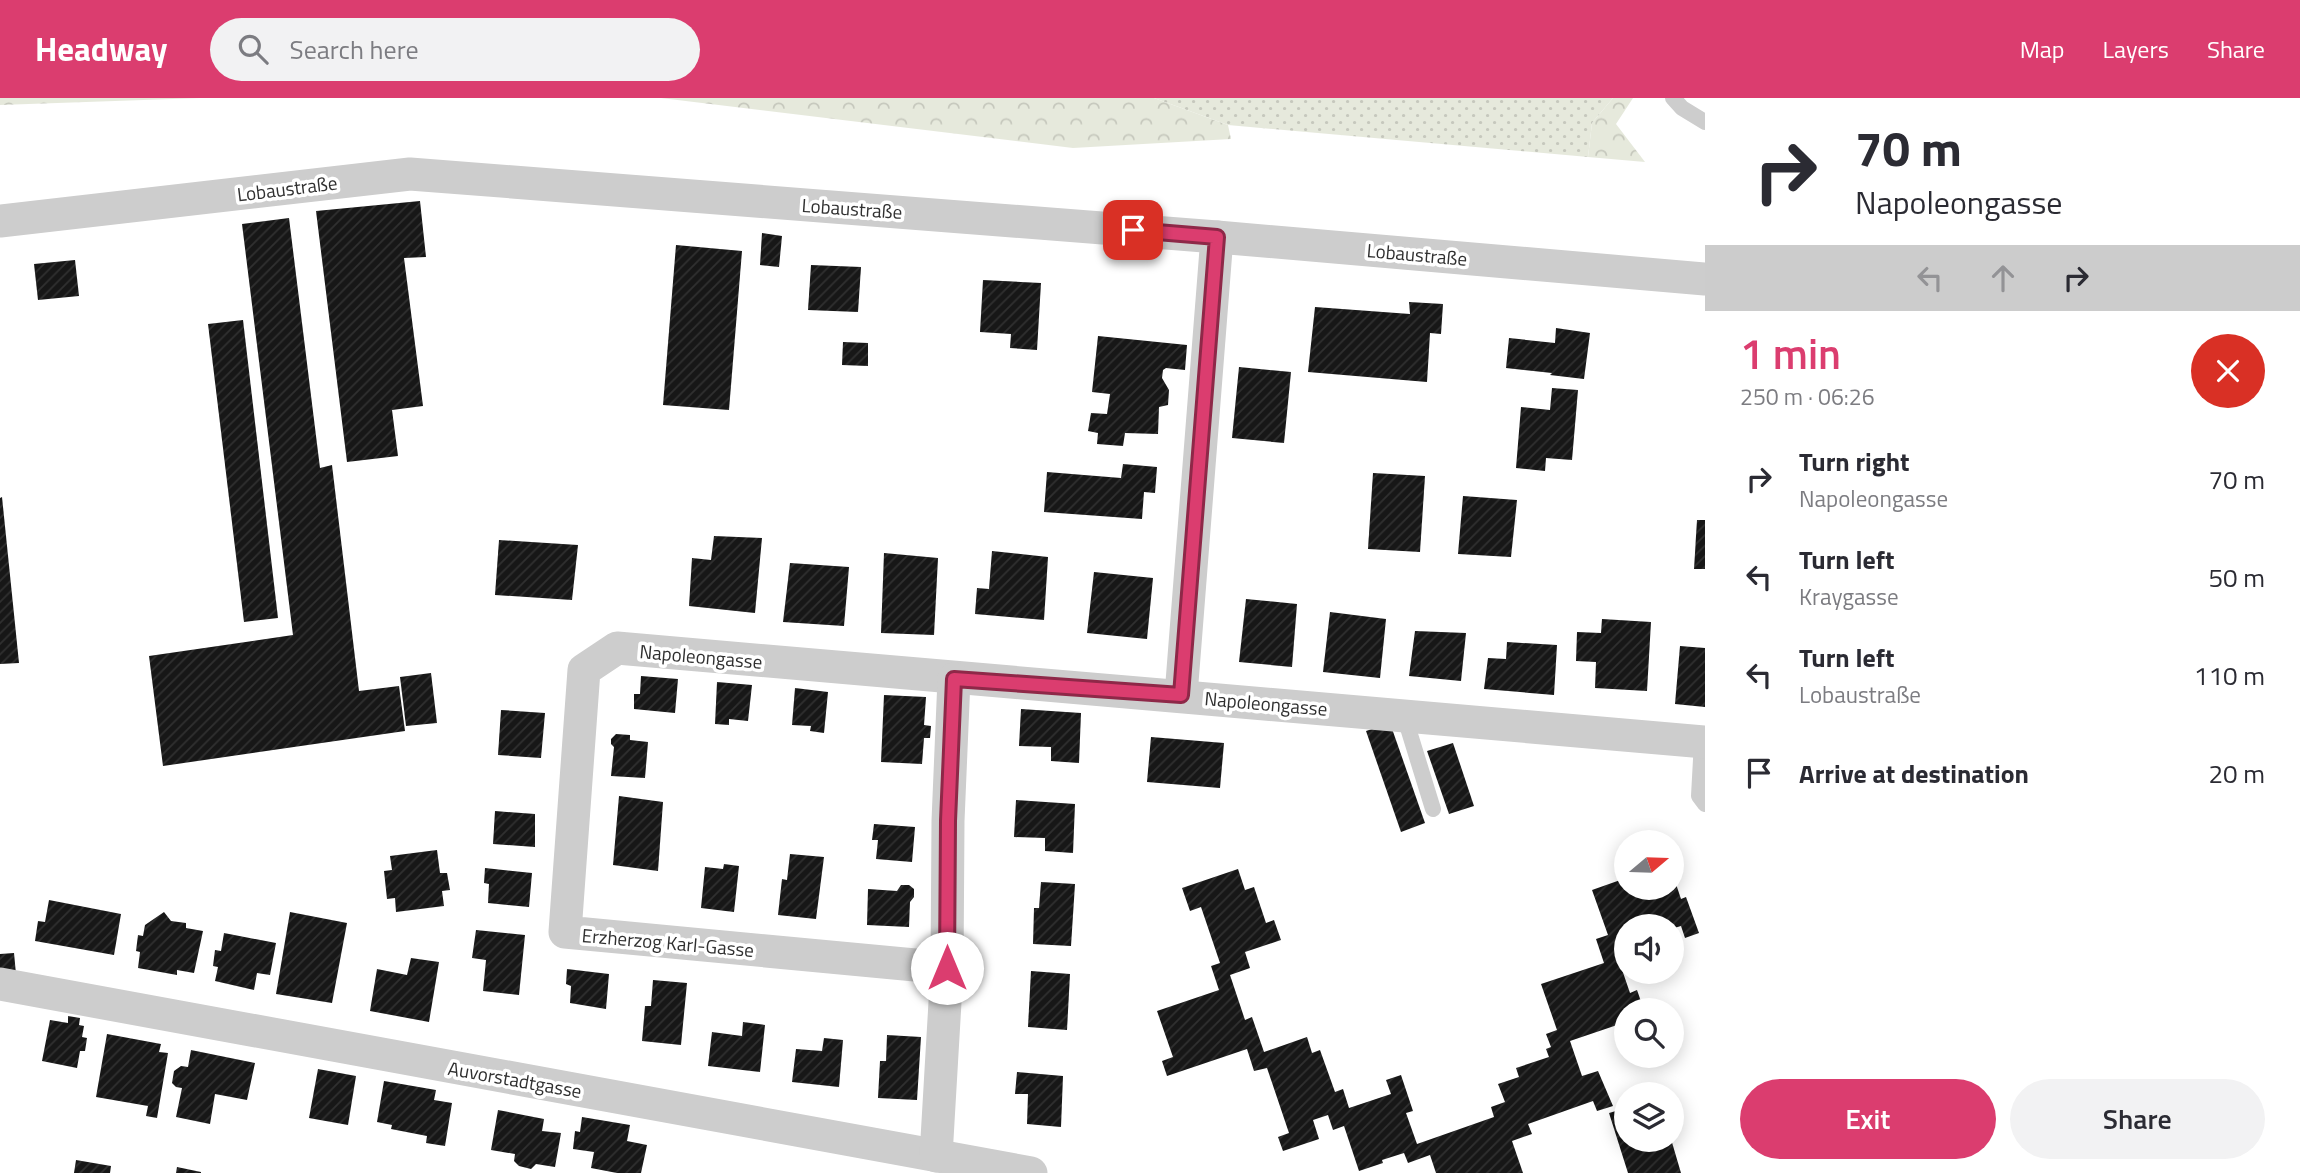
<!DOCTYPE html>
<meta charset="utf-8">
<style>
:root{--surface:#fff;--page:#f2f2f3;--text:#2b2b33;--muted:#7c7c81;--accent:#db3d6f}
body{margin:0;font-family:"Titillium Web",sans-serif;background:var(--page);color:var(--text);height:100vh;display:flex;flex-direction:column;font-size:26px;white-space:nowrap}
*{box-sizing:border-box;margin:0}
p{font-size:23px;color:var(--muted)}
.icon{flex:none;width:38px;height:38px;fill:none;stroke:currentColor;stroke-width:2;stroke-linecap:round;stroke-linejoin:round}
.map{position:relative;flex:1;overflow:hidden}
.panel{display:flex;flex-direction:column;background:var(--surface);width:595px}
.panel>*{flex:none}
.top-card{background:#fff;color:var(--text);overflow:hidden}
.needle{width:46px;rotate:71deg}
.controls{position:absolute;left:1614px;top:732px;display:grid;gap:14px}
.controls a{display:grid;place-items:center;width:70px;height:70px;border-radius:50%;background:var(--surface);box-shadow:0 4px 18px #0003;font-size:35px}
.pin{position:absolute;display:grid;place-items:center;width:60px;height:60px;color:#fff;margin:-30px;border-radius:14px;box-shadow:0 4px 10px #0006}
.me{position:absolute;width:77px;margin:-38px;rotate:0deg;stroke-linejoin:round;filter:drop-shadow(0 0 5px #0008)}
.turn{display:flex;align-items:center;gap:24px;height:147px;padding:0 35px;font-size:32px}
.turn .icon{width:91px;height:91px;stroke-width:2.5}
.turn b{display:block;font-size:49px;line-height:60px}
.lanes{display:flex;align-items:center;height:66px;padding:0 35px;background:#0003;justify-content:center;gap:35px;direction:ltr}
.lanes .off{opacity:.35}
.round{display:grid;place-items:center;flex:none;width:74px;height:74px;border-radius:37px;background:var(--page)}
.head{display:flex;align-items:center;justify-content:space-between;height:119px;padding:0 35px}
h1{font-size:42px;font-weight:600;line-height:52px;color:var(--accent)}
.primary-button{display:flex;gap:14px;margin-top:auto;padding:14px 35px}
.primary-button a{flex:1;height:80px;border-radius:42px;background:var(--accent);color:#fff;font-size:28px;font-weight:600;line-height:80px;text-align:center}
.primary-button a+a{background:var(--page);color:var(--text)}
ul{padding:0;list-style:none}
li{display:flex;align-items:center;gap:21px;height:98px;padding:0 35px}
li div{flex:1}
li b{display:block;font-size:26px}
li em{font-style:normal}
header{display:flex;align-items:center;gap:42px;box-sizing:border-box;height:98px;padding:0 35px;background:var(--accent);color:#fff}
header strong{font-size:33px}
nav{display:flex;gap:38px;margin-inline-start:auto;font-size:24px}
.search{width:490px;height:63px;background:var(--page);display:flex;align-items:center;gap:18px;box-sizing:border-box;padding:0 24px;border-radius:38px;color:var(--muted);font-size:26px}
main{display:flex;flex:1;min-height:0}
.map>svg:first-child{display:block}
.forest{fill:url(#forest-crowns)}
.park{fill:url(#park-dots)}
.building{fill:url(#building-hatch)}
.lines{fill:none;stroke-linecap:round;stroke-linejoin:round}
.service{stroke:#cdcdcd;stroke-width:16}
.minor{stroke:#cdcdcd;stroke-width:33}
.route-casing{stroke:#8e2848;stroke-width:18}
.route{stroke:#db3d6f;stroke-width:12}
.labels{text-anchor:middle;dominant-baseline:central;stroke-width:7;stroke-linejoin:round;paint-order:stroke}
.street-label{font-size:19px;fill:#303030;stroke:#fff}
</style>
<header>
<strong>Headway</strong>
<div class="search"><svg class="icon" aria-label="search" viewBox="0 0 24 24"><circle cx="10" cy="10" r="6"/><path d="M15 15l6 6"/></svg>Search here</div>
<nav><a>Map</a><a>Layers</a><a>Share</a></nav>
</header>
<main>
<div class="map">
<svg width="1705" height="1075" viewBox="0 0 1705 1075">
<defs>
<pattern id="forest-crowns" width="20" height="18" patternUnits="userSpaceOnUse" patternTransform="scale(1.75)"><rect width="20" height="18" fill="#e6e9dc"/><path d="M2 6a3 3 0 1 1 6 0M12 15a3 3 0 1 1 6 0" fill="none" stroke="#c6c8bd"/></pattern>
<pattern id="park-dots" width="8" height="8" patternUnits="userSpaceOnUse" patternTransform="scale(1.75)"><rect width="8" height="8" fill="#e6e9dc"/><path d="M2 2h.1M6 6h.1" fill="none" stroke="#c6c8bd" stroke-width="1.8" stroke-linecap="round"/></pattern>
<pattern id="building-hatch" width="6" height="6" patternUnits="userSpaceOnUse" patternTransform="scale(1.75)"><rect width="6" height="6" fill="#171717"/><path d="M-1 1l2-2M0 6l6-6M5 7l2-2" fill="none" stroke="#303030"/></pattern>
</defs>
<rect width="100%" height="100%" fill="#fff"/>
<g class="forest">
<path d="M 0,0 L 201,0 L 0,7 Z"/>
<path d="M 661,0 L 1154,0 L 1228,27 L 1231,41 L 1073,50 Z"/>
<path d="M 1613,0 L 1633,0 L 1616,26 L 1645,64 L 1588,59 L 1592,25 Z"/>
</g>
<path class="park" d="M 1154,0 L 1613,0 L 1592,25 L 1588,59 L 1228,27 Z"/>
<g class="building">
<path d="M 420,103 L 426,159 L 404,160 L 423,308 L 392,312 L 398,358 L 347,364 L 316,113 Z"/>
<path d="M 289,120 L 320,370 L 332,367 L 359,593 L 399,588 L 405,633 L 163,668 L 149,558 L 293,537 L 242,126 Z"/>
<path d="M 762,135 L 782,138 L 779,169 L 760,167 Z"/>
<path d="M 676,147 L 742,153 L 729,312 L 663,307 Z"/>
<path d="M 75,162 L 79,198 L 38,202 L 34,166 Z"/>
<path d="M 811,167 L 861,169 L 858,214 L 808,212 Z"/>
<path d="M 983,182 L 1041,185 L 1037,252 L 1010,250 L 1011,236 L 980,234 Z"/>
<path d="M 1409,204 L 1443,206 L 1441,236 L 1430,235 L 1427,284 L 1308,274 L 1315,209 L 1410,216 Z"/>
<path d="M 243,222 L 278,520 L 244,524 L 208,226 Z"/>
<path d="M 1556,230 L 1590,235 L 1584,281 L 1550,277 L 1552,275 L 1506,270 L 1509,240 L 1555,245 Z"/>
<path d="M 1098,238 L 1187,247 L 1185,272 L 1166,270 L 1163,272 L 1162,280 L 1169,292 L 1168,307 L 1159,309 L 1158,336 L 1125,335 L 1123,348 L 1097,346 L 1098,335 L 1088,333 L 1091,315 L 1107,316 L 1110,296 L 1092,294 Z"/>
<path d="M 843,244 L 868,245 L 868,268 L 842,267 Z"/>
<path d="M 1239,269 L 1291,274 L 1284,345 L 1232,340 Z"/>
<path d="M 1552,290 L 1578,292 L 1572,362 L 1546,360 L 1545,373 L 1516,370 L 1521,309 L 1550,312 Z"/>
<path d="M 1123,366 L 1157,369 L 1155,395 L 1144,394 L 1142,421 L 1044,414 L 1047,374 L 1121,380 Z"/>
<path d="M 1373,375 L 1425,378 L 1420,454 L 1368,451 Z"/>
<path d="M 1463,398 L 1517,402 L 1511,459 L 1458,456 Z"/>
<path d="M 2,399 L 19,565 L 0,566 L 0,400 Z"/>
<path d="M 1697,422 L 1705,422 L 1705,471 L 1694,471 Z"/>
<path d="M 714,438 L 762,440 L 755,515 L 689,508 L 692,460 L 711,462 Z"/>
<path d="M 499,442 L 578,447 L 572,502 L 495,497 Z"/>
<path d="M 992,453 L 1048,459 L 1044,522 L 975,516 L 977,490 L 989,491 Z"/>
<path d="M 884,455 L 938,460 L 934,537 L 881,535 Z"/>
<path d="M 790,465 L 849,469 L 844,528 L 783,524 Z"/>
<path d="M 1094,474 L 1153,480 L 1147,541 L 1087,535 Z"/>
<path d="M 1246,501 L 1297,506 L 1292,569 L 1239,564 Z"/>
<path d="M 1330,514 L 1386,521 L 1380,580 L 1323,574 Z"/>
<path d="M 1602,521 L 1651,524 L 1647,593 L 1595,590 L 1596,564 L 1576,563 L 1577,534 L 1601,535 Z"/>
<path d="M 1415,533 L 1466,535 L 1461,583 L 1409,578 Z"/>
<path d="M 1507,544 L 1557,547 L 1554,597 L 1484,591 L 1488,560 L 1506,561 Z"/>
<path d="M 1680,548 L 1705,550 L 1705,609 L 1675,606 Z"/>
<path d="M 431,575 L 437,625 L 406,628 L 400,579 Z"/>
<path d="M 641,578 L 678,581 L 675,615 L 634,611 L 634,596 L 640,596 Z"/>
<path d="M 717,584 L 752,587 L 748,623 L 729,621 L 729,627 L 715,626 Z"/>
<path d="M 795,590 L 828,594 L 824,635 L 810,633 L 811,628 L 792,627 Z"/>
<path d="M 884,597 L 926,599 L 924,627 L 931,628 L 930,640 L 924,640 L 922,666 L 881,664 Z"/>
<path d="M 1021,611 L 1081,615 L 1079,665 L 1051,663 L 1051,649 L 1019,648 Z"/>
<path d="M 501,612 L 545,615 L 541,660 L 498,657 Z"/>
<path d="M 1390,625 L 1425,725 L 1401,734 L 1366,633 Z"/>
<path d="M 616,636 L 630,637 L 630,642 L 648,644 L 645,680 L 611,678 L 614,649 L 611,646 L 611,641 Z"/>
<path d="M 1151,639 L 1224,645 L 1220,690 L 1147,684 Z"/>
<path d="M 1453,645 L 1474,708 L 1449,716 L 1427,653 Z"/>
<path d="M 619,698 L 663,704 L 658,773 L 613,767 Z"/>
<path d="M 1016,702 L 1075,706 L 1073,755 L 1045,753 L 1045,740 L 1014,739 Z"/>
<path d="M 495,713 L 535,716 L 535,749 L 493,746 Z"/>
<path d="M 874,726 L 915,729 L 912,764 L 876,761 L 878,742 L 872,742 Z"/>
<path d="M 437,752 L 440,775 L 447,775 L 450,792 L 442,793 L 444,808 L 396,814 L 395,800 L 387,801 L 384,773 L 392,772 L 390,758 Z"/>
<path d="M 790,756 L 824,759 L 816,821 L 778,817 L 782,781 L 787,782 Z"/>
<path d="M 724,766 L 739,768 L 734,814 L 701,810 L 705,769 L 723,771 Z"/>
<path d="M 485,770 L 532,775 L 529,809 L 488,805 L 489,786 L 484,785 Z"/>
<path d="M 1238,771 L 1245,792 L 1254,789 L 1266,825 L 1274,822 L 1281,842 L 1245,854 L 1250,870 L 1230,877 L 1245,922 L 1252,919 L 1264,954 L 1307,939 L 1312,955 L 1320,952 L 1335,994 L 1343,991 L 1349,1010 L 1391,996 L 1386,982 L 1401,977 L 1413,1013 L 1406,1015 L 1417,1046 L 1494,1019 L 1491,1009 L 1505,1004 L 1498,986 L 1519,979 L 1516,970 L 1549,959 L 1546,951 L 1551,949 L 1546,936 L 1557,932 L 1541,886 L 1604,865 L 1596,841 L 1608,837 L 1592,792 L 1626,780 L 1626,789 L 1671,789 L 1672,774 L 1681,801 L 1686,799 L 1699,835 L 1685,840 L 1681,828 L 1671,831 L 1671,828 L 1626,828 L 1626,847 L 1615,851 L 1630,895 L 1637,892 L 1644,912 L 1626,912 L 1626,924 L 1570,943 L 1582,978 L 1598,973 L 1613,1008 L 1597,1013 L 1593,1003 L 1528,1026 L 1532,1036 L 1512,1043 L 1523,1075 L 1436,1075 L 1430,1057 L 1408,1065 L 1404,1055 L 1382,1062 L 1383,1065 L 1359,1073 L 1344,1028 L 1333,1032 L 1328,1017 L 1313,1022 L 1319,1041 L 1283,1053 L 1278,1039 L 1289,1035 L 1267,970 L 1254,973 L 1247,951 L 1167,978 L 1162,963 L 1173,959 L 1157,913 L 1219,892 L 1211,868 L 1220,865 L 1201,809 L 1190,813 L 1182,790 Z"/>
<path d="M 1041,784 L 1075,786 L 1071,848 L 1033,846 L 1034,810 L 1039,810 Z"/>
<path d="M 901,787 L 909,787 L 914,791 L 914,799 L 910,804 L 909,829 L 867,827 L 868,791 L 897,793 Z"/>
<path d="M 49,802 L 121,816 L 114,857 L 35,843 L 38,823 L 45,824 Z"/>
<path d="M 164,814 L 171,823 L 186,825 L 186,830 L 203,833 L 194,875 L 177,872 L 177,877 L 138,870 L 140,854 L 136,853 L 138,837 L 143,838 L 145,827 Z"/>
<path d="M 290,814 L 347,825 L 332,905 L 276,896 Z"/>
<path d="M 476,832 L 525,837 L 519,897 L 483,893 L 486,862 L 472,860 Z"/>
<path d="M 224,835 L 276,845 L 270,877 L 257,875 L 254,892 L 215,883 L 218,869 L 213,868 L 215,852 L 221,853 Z"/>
<path d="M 14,855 L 16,876 L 0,877 L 0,856 Z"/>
<path d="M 411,860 L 439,864 L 429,924 L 370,913 L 377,871 L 407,877 Z"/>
<path d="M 567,871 L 609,876 L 606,911 L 570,905 L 571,888 L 566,886 Z"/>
<path d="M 1031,873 L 1070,876 L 1067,932 L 1028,929 Z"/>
<path d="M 653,882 L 687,885 L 681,947 L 642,943 L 645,908 L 651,908 Z"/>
<path d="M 68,918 L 80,920 L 79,927 L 84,928 L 82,939 L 87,940 L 85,953 L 80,953 L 77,970 L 42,963 L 50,922 L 68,925 Z"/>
<path d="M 743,924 L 765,927 L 760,974 L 708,968 L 712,934 L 742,938 Z"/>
<path d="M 107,936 L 161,946 L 159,954 L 168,955 L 157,1020 L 146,1018 L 148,1008 L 96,999 Z"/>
<path d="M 887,937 L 921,939 L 917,1002 L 878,1000 L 880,963 L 886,963 Z"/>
<path d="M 824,940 L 843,942 L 839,989 L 792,984 L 796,951 L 822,953 Z"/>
<path d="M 191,952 L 255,965 L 247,1002 L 215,996 L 210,1026 L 176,1019 L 182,990 L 176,989 L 172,985 L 174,973 L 181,968 L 188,969 Z"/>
<path d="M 318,971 L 356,978 L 348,1027 L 309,1020 Z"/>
<path d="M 1017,974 L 1063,978 L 1061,1029 L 1027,1026 L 1028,996 L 1015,996 Z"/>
<path d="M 384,983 L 436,992 L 434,1002 L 452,1005 L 445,1048 L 426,1045 L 427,1038 L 391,1031 L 392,1027 L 377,1024 Z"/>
<path d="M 1626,1010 L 1626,1041 L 1671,1041 L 1681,1075 L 1628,1075 L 1609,1015 Z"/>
<path d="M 498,1012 L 544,1021 L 542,1033 L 561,1035 L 555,1069 L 536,1066 L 531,1071 L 519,1068 L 514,1063 L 515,1056 L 491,1052 Z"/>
<path d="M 582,1019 L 630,1027 L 627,1043 L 647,1047 L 641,1075 L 617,1075 L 591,1070 L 594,1054 L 573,1051 L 575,1033 L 580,1034 Z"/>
<path d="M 76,1062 L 111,1068 L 110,1075 L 74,1075 Z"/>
<path d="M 177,1069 L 201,1074 L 201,1075 L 176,1075 Z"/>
</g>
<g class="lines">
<g class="service">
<path d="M 1673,0 L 1682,10 L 1705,24"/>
<path d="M 1404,617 L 1433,711"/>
<path d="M 1702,643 L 1699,698 L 1705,706"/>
</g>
<g class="minor">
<path d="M 0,123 L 410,76 L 1217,139 L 1705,181"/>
<path d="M 1181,597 L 1217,139"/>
<path d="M 947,870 L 565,834 L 584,572 L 617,550 C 980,583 1342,611 1705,644"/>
<path d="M 0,886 L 1031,1075"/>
<path d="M 936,1058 L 947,870 L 948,723 L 954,581"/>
</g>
</g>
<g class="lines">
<defs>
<path id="route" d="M 947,870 L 948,723 L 954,581 L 1181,597 L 1217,139 L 1133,132"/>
</defs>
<use href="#route" class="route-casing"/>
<use href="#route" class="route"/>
</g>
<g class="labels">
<g class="street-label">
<text transform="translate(287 90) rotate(-7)">Lobaustraße</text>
<text transform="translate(852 110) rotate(4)">Lobaustraße</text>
<text transform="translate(1417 156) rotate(5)">Lobaustraße</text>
<text transform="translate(701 558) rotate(5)">Napoleongasse</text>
<text transform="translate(1266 605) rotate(5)">Napoleongasse</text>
<text transform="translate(668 844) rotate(5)">Erzherzog Karl-Gasse</text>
<text transform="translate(515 981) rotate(10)">Auvorstadtgasse</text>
</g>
</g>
</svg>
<div class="controls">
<a><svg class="needle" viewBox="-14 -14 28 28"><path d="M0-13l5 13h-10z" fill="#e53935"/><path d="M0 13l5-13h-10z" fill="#7c7c81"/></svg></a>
<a><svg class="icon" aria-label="sound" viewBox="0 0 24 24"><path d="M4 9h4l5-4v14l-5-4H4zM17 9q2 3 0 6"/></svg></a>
<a><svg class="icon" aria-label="search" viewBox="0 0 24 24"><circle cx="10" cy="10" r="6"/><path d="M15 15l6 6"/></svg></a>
<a><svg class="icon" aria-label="layers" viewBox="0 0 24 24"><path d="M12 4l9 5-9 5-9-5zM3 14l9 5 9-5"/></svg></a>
</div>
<div class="pin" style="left:1133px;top:132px;background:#d93025"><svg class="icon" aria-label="arrive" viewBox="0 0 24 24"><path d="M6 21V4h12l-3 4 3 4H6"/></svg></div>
<svg class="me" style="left:947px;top:870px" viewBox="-20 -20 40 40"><circle r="19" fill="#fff"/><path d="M0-13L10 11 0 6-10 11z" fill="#db3d6f"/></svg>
</div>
<section class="panel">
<div class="top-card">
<div class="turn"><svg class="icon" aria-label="right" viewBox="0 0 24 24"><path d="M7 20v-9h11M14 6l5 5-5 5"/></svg><div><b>70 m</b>Napoleongasse</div></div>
<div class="lanes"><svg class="icon off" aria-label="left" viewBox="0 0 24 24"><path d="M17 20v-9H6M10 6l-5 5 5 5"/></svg><svg class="icon off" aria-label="ahead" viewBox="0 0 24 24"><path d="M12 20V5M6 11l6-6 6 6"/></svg><svg class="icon" aria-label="right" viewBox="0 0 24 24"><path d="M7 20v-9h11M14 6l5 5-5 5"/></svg></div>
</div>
<div class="head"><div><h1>1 min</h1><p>250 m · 06:26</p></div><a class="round" style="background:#d93025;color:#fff"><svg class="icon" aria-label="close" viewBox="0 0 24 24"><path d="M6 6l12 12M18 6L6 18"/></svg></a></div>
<ul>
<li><svg class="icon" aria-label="right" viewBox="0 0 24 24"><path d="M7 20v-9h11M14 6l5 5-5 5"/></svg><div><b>Turn right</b><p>Napoleongasse</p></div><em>70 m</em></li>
<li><svg class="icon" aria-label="left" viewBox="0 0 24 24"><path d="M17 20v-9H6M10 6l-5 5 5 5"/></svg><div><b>Turn left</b><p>Kraygasse</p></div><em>50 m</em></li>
<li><svg class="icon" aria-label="left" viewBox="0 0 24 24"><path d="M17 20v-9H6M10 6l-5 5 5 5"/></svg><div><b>Turn left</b><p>Lobaustraße</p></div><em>110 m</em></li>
<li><svg class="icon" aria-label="arrive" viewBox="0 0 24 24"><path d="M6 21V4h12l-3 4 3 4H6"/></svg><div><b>Arrive at destination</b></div><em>20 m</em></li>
</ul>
<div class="primary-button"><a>Exit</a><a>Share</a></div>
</section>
</main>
